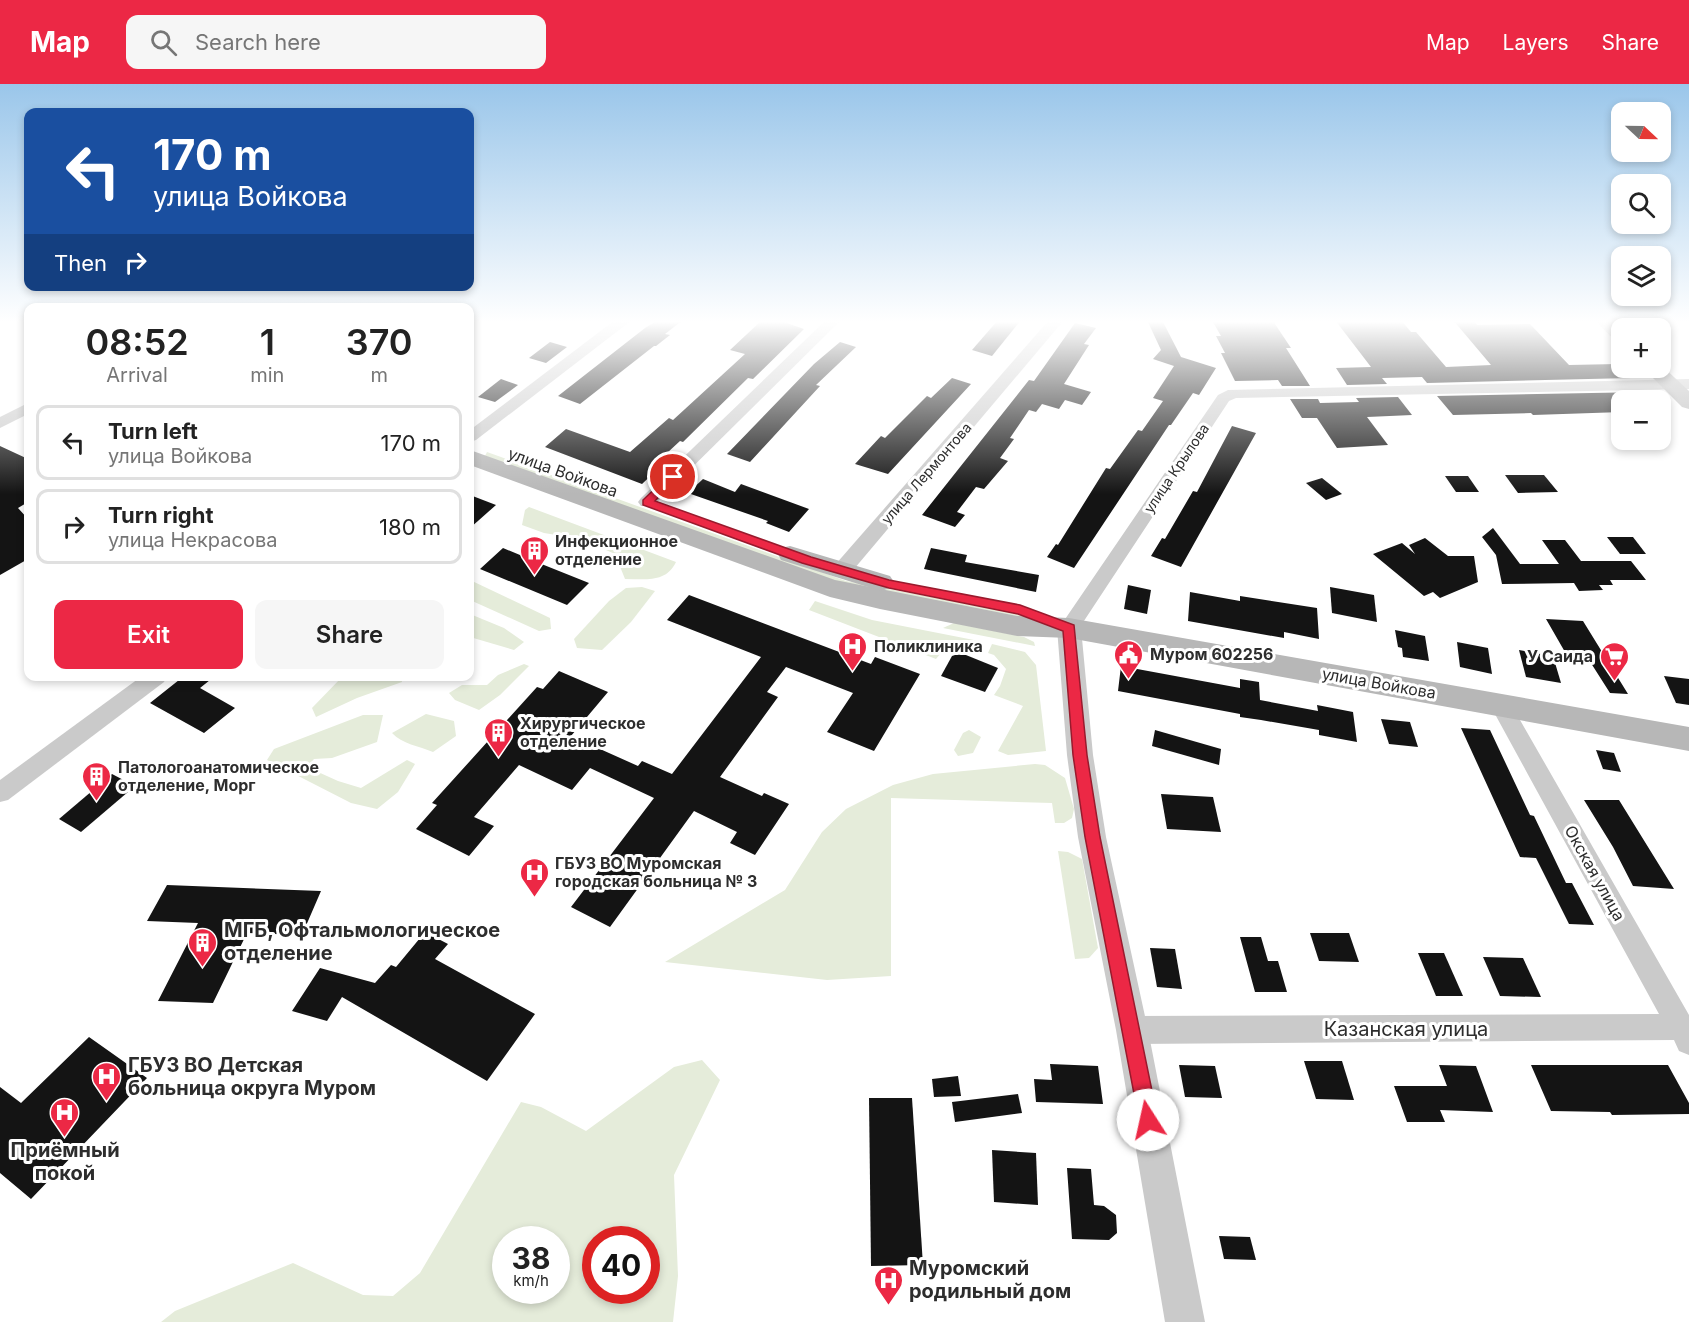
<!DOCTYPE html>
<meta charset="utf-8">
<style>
:root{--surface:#fff;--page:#f6f6f6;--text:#222;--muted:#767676;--line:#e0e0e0;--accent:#ec2845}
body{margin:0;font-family:Inter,sans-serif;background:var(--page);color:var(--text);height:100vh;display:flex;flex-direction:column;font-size:22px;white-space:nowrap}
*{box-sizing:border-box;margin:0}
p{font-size:20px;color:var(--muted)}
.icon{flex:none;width:33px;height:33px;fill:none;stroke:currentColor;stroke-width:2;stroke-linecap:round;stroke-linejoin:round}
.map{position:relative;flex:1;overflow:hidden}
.side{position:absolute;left:24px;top:219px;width:450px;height:378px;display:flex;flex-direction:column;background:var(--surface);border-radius:12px;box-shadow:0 3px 9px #0003}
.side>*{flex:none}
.guide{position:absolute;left:24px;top:24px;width:450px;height:183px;border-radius:12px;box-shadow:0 3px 9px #0003;background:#1a4fa0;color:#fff;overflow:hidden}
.needle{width:39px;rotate:112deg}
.tools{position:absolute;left:1611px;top:18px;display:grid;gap:12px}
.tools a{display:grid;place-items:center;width:60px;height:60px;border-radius:12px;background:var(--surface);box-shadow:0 3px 9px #0003;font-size:30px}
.speed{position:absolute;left:492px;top:1142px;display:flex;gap:12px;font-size:30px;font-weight:700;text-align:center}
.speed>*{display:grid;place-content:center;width:78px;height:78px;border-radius:50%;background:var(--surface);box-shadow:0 3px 9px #0003;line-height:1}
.speed small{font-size:15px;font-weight:400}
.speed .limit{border:9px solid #d22;background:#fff;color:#111}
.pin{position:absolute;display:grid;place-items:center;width:51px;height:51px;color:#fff;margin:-26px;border:3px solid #fff;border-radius:50%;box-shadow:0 2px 6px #0007}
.me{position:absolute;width:66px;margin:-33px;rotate:350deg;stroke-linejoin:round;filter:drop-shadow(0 0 4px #0008)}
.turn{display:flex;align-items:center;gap:21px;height:126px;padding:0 30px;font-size:27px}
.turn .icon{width:78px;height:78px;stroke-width:2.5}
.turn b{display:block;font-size:42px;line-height:51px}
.then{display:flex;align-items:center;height:57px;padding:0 30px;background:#0003;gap:12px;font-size:22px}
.eta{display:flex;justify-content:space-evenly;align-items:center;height:102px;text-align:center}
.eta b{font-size:36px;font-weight:600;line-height:42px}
.action{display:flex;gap:12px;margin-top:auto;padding:12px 30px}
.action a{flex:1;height:69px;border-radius:12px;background:var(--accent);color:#fff;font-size:24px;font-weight:600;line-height:69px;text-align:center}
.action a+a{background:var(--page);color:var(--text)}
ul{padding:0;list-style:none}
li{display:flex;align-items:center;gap:18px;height:75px;margin:0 12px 9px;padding:0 18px;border:3px solid var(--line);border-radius:12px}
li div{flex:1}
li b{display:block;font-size:22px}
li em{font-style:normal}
header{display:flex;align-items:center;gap:36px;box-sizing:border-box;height:84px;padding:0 30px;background:var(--accent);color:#fff}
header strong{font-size:28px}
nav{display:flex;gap:33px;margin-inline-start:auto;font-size:21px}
.search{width:420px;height:54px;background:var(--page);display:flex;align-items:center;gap:15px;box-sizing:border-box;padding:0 21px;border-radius:12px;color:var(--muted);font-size:22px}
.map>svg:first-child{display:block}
.green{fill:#e5ecda;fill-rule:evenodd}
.building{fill:#141414}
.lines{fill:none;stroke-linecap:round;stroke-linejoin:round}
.minor{fill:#cacaca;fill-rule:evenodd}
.tertiary{fill:#cacaca;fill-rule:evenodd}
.secondary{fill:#b7b7b7;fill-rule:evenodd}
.route{fill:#ec2845;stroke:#991a2d;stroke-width:1.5}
.labels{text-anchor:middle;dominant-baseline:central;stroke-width:6;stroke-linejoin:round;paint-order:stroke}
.far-street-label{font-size:14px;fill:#2d2d2d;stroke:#fff}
.street-label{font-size:16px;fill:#2d2d2d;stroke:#fff}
.poi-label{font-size:16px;font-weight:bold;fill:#2d2d2d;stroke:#fff;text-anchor:start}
.near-poi-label{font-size:20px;font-weight:bold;fill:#2d2d2d;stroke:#fff;text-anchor:start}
.near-street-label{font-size:20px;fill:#2d2d2d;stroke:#fff}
</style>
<header>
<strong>Map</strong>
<div class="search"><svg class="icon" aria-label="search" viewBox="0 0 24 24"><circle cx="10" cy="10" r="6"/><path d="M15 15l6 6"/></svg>Search here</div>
<nav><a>Map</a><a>Layers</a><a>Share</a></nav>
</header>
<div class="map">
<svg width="1689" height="1238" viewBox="0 0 1689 1238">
<rect width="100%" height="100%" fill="#fff"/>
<g class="green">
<path d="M 487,368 L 846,497 L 1032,532 L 1037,535 L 1036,539 L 839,500 L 485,372 Z"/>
<path d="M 529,423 L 676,478 C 666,499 646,495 625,495 L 615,470 L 581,455 L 544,449 L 522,441 L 525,426 Z"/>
<path d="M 470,496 L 550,534 L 551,545 L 539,547 L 470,516 Z"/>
<path d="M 642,503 L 655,507 L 631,538 L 602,566 L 577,564 L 574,555 L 609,517 L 626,504 Z"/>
<path d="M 815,517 L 872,536 L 979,557 L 975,565 C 959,560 947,561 936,575 L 809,526 Z"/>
<path d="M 470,530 L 504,544 L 524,558 L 514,566 L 470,553 Z"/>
<path d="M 954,539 L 1024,553 L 1034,558 L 1035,562 L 943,544 Z"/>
<path d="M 992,560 L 1025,568 L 1036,581 L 1046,667 L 1008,671 L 998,667 L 1023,622 L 994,611 L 1000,602 L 1006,585 L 994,571 L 988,569 Z"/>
<path d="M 524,580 L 529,582 L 500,611 L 479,626 L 455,616 L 449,609 L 462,601 L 487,601 L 498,591 Z"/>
<path d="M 342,593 L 401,593 L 402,598 L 357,614 L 316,633 L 312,624 Z"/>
<path d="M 426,630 L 454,637 L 456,652 L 433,668 C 419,662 402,660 392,649 Z"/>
<path d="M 363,631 L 383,631 L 377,658 L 332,674 L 314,675 L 307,683 L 338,697 L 361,704 L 407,676 L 415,680 L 398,708 L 377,725 L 351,719 L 267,676 L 274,665 Z"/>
<path d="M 969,646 L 981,653 L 973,669 L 958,672 L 954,666 L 963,649 Z"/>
<path d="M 1035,680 L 1045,681 L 1065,694 L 1074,725 L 1072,734 L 1064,739 L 1055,739 L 1052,719 L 891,714 L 891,892 L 827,896 L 665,878 L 785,806 L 822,748 L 846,725 L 893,701 L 933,690 Z"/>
<path d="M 1058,767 L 1068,768 L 1082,775 L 1098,864 L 1089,874 L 1075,875 Z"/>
<path d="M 702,976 L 720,996 L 674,1091 L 678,1192 L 673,1238 L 161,1238 L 175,1227 L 293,1179 L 363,1211 L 393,1212 L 420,1189 L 521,1018 L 541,1023 L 586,1047 L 674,983 ZM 506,1155 L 556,1155 L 556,1206 L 506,1206 ZM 596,1155 L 646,1155 L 646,1206 L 596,1206 Z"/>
</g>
<g class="building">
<path d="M 658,236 L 683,236 L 665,250 L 670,251 L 656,262 L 654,262 L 580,320 L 558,312 L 645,244 Z"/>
<path d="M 762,236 L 778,236 L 804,245 L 753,295 L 748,294 L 683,358 L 680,357 L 654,381 L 660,383 L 642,400 L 545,363 L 566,345 L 630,368 L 669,334 L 673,336 L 745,270 L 730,266 Z"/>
<path d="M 998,236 L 1021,236 L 992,272 L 972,266 Z"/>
<path d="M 1147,236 L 1162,236 L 1181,273 L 1216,284 L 1199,311 L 1193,309 L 1171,341 L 1169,341 L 1074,484 L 1047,473 L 1056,460 L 1058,461 L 1106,384 L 1110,385 L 1138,346 L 1142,347 L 1163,317 L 1153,314 L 1174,282 L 1153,275 L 1161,266 Z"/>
<path d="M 1335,236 L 1401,236 L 1411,248 L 1416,248 L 1446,283 L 1491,281 L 1453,236 L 1473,236 L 1477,241 L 1530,240 L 1569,281 L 1617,280 L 1631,294 L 1427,299 L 1422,293 L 1382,294 L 1387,300 L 1347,301 L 1336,284 L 1371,283 Z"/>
<path d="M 1273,237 L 1291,264 L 1286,264 L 1310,302 L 1282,302 L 1278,296 L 1235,297 L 1221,269 L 1225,269 L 1216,252 L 1221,252 L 1213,238 Z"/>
<path d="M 1075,239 L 1096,244 L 1084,260 L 1089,261 L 1064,300 L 1091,308 L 1082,321 L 1065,316 L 1059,325 L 1042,320 L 1036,328 L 1029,326 L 1010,354 L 1014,355 L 1000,374 L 1008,377 L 984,405 L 976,403 L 957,428 L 965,431 L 955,443 L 922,431 L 1029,296 L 1034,297 Z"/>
<path d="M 550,258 L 567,263 L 546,279 L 529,274 Z"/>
<path d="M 840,258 L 856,263 L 816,301 L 820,302 L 750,378 L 727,370 L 814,280 Z"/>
<path d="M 952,294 L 971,300 L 888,390 L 855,380 L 881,352 L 885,354 L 927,312 L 931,314 Z"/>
<path d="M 501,295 L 518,301 L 495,318 L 478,313 Z"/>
<path d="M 1646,308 L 1654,316 L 1622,316 L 1622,328 L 1533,331 L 1531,329 L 1453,331 L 1437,312 Z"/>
<path d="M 1398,313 L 1412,331 L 1367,333 L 1388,361 L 1337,364 L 1317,334 L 1302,334 L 1290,315 L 1318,315 L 1320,319 L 1359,318 L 1356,314 Z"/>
<path d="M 1232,342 L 1256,349 L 1181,483 L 1151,472 L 1162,454 L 1165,455 L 1193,407 L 1197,408 Z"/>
<path d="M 0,362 L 28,375 L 28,418 L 18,424 L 28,435 L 28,475 L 0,491 Z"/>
<path d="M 1505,391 L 1544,391 L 1558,408 L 1518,409 Z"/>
<path d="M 1445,392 L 1468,392 L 1479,408 L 1456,408 Z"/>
<path d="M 1322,394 L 1342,410 L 1326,416 L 1306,399 Z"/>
<path d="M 703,395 L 735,408 L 741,400 L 809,425 L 789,448 L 766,439 L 768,437 L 688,409 Z"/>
<path d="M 470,411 L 496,421 L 470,444 Z"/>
<path d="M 1493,444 L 1520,480 L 1559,480 L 1542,456 L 1565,456 L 1581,477 L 1631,477 L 1646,496 L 1610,496 L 1613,501 L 1599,501 L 1603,506 L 1579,507 L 1574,499 L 1502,500 L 1496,471 L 1482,453 Z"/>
<path d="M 1607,453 L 1633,453 L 1646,470 L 1620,470 Z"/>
<path d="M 1425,454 L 1448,472 L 1474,472 L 1478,498 L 1440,514 L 1433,508 L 1424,512 L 1373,470 L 1402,459 L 1415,470 L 1409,461 Z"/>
<path d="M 503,464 L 544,481 L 589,499 L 567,521 L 480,485 Z"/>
<path d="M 931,464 L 967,471 L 965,478 L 1039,491 L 1036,508 L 924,485 Z"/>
<path d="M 1128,501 L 1151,506 L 1147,530 L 1124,525 Z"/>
<path d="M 1330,503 L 1374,511 L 1377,538 L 1332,529 Z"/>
<path d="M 1190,508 L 1240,517 L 1240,512 L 1317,524 L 1319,555 L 1284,548 L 1284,554 L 1188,537 Z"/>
<path d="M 689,511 L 871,580 L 875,573 L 920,590 L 874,667 L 827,648 L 853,609 L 786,583 L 767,608 L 778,613 L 720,693 L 762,712 L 764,709 L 789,720 L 755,771 L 730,759 L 737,748 L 694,727 L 610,843 L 571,823 L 654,714 L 590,684 L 572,706 L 519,681 L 474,733 L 494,742 L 469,772 L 416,745 L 437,721 L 432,719 L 537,603 L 543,605 L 559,587 L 608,608 L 571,652 L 638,682 L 642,677 L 672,690 L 761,573 L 667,536 Z"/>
<path d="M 1546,535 L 1583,537 L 1628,610 L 1610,609 L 1589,576 L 1569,575 Z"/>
<path d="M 1395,546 L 1425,552 L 1429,577 L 1403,573 L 1402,564 L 1398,563 Z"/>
<path d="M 1457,558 L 1488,564 L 1492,590 L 1460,583 Z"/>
<path d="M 1519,566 L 1553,572 L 1561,599 L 1526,593 Z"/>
<path d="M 961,569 L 998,584 L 985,608 L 941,592 L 952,572 Z"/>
<path d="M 1121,582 L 1240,604 L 1240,595 L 1259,598 L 1260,616 L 1318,627 L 1317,621 L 1353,628 L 1357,658 L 1319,651 L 1319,646 L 1261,636 L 1240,633 L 1240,630 L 1118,607 Z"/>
<path d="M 184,592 L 215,592 L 200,604 L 235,624 L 204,649 L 150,619 Z"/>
<path d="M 1664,592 L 1689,595 L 1689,621 L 1676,619 Z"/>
<path d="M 1381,635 L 1410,638 L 1418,663 L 1389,660 Z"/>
<path d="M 1461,644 L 1490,646 L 1530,731 L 1534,732 L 1566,799 L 1572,799 L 1594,841 L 1569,840 L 1536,774 L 1520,773 Z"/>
<path d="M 1155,646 L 1221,665 L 1219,681 L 1152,662 Z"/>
<path d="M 1596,666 L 1614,669 L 1621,688 L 1603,685 Z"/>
<path d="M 112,690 L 135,702 L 81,748 L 59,735 Z"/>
<path d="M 1161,710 L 1213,713 L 1221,748 L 1167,745 Z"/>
<path d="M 1584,716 L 1619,716 L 1674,805 L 1633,802 L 1613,763 Z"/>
<path d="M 167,801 L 321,807 L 302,851 L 247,849 L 213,919 L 158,917 L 198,839 L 147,837 Z"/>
<path d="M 425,848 L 448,860 L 435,875 L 535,930 L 487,997 L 342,913 L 327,937 L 292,927 L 320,884 L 375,899 L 391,881 L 396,883 Z"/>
<path d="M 1310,849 L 1349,849 L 1359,878 L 1319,877 Z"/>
<path d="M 1240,853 L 1261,853 L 1268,877 L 1278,877 L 1287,908 L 1255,908 Z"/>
<path d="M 1150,864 L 1175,865 L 1182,905 L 1157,903 Z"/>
<path d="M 1418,869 L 1444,869 L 1463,912 L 1436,912 Z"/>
<path d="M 1483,873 L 1523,874 L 1541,913 L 1500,912 Z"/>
<path d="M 89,953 L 147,994 L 31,1115 L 0,1089 L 0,1003 L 21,1019 Z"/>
<path d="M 1304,977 L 1342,977 L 1354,1016 L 1316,1015 Z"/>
<path d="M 1050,980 L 1098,982 L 1103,1020 L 1036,1018 L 1034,995 L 1052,996 Z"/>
<path d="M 1179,981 L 1215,982 L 1222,1014 L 1185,1013 Z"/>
<path d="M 1439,981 L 1476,982 L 1493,1028 L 1440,1026 L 1445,1038 L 1407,1038 L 1394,1002 L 1447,1002 Z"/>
<path d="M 1531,981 L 1668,981 L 1689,1019 L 1689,1030 L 1612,1031 L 1610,1028 L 1551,1027 Z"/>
<path d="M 958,992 L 961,1012 L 934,1013 L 932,995 Z"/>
<path d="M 1018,1010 L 1022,1029 L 955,1038 L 952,1018 Z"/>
<path d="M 869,1014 L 912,1014 L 923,1181 L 871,1182 Z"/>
<path d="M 992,1066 L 1036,1069 L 1038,1121 L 994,1118 Z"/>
<path d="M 1067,1084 L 1091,1085 L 1094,1121 L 1104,1122 L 1116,1131 L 1117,1149 L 1109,1156 L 1072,1155 Z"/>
<path d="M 1219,1152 L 1250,1153 L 1256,1176 L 1224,1175 Z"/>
</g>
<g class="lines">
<g class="minor">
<path d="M 615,236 L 632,236 L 476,356 L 470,358 L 470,346 Z"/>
<path d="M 826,236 L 841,236 L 653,422 L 641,422 L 638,418 L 641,414 Z"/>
<path d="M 1049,236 L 1064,236 L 849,491 L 842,492 L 835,491 L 833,486 L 835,481 Z"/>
<path d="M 1689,295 L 1689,305 L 1236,314 L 1229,317 L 1076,549 L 1069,551 L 1062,549 L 1059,544 L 1218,311 L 1228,306 Z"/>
<path d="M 28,319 L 28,330 L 0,344 L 0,333 Z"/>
<path d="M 142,592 L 167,592 L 164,598 L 8,716 L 0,718 L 0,696 Z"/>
<path d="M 1501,613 L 1508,615 L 1689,931 L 1689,971 L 1679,967 L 1674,956 L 1132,960 L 1122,956 L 1118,946 L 1122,936 L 1132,932 L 1659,930 L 1490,621 L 1494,615 Z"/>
</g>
<path class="tertiary" d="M 1069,535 L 1077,538 L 1081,544 L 1093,671 L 1106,753 L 1148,946 L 1205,1238 L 1165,1238 L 1116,946 L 1078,753 L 1067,671 L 1057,544 L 1061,538 Z"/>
<g class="secondary">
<path d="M 1595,236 L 1615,236 L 1624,244 L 1622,244 L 1622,259 L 1615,257 Z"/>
<path d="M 1660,280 L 1689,307 L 1689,325 L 1682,323 L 1643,284 L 1660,284 Z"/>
<path d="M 470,366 L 835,496 L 1017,532 L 1069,534 L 1689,643 L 1689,667 L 1069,554 L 1017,552 L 880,525 L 830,513 L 470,381 Z"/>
<path d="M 790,462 L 890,492 L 894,498 L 890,504 L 881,507 L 781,476 L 778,470 L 781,464 Z"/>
</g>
</g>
<linearGradient id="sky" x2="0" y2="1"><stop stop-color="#9ac6ea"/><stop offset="0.58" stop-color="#fff"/><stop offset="1" stop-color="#fff" stop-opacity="0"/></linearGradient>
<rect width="1689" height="410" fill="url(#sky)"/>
<path class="route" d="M 673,390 L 678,393 L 655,417 L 811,473 L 889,496 L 1020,521 L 1074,541 L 1087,671 L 1100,753 L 1158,1036 L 1155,1043 L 1148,1045 L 1142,1043 L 1139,1036 L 1085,753 L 1073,671 L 1063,547 L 1018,530 L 889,504 L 802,479 L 643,421 L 643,416 L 669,391 Z"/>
<defs>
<symbol id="building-pin" viewBox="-11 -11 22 30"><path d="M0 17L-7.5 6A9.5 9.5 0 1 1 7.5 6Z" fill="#ec2845" stroke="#fff"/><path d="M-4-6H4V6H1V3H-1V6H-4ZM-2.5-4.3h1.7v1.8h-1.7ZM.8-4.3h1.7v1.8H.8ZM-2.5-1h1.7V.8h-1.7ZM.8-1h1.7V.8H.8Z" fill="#fff"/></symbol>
<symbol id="hospital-pin" viewBox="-11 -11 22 30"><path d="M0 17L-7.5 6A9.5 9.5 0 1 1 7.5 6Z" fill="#ec2845" stroke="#fff"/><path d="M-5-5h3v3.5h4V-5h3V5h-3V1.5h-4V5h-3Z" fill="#fff"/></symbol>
<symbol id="civic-pin" viewBox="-11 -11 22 30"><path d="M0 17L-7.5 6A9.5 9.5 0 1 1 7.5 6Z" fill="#ec2845" stroke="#fff"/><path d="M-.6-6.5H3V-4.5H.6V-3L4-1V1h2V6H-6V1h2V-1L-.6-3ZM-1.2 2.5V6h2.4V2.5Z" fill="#fff"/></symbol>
<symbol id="supermarket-pin" viewBox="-11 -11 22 30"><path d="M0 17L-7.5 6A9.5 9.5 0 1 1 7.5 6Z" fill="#ec2845" stroke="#fff"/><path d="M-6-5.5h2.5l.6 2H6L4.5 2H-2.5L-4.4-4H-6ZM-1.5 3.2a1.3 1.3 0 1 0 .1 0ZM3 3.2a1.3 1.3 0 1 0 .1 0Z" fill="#fff"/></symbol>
</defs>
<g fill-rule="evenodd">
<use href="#building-pin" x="518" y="450" width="33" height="45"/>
<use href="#hospital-pin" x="836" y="546" width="33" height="45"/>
<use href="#civic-pin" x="1112" y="554" width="33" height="45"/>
<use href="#supermarket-pin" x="1598" y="556" width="33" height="45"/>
<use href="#building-pin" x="482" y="632" width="33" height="45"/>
<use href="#building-pin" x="80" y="676" width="33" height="45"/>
<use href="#hospital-pin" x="518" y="772" width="33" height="45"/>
<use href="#building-pin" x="186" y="842" width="33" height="45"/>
<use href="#hospital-pin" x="90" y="976" width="33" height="45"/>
<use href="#hospital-pin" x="48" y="1012" width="33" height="45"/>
<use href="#hospital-pin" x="872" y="1180" width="33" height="45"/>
</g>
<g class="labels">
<g class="far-street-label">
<text transform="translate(1176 384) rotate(-56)">улица Крылова</text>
<text transform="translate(926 389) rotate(-49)">улица Лермонтова</text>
</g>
<g class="street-label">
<text transform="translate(563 388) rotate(20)">улица Войкова</text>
<text transform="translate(1379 599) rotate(10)">улица Войкова</text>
<text transform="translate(1595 789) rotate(61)">Окская улица</text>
</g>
<g class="poi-label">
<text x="555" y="457">Инфекционное<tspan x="555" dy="18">отделение</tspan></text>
<text x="874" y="562">Поликлиника</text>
<text x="1150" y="570">Муром 602256</text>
<text x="1593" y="572" text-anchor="end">У Саида</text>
<text x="520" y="639">Хирургическое<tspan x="520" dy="18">отделение</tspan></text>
<text x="118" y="683">Патологоанатомическое<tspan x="118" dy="18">отделение, Морг</tspan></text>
<text x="555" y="779">ГБУЗ ВО Муромская<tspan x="555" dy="18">городская больница № 3</tspan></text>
</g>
<g class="near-poi-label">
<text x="224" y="846">МГБ, Офтальмологическое<tspan x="224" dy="23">отделение</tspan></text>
<text x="128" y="981">ГБУЗ ВО Детская<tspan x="128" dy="23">больница округа Муром</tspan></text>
<text x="65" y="1066" text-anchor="middle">Приёмный<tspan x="65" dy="23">покой</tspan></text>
<text x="909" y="1184">Муромский<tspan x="909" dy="23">родильный дом</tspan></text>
</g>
<g class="near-street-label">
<text x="1406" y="945">Казанская улица</text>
</g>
</g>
</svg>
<div class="tools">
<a><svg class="needle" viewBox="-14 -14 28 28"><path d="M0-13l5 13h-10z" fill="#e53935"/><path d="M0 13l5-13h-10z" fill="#767676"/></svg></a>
<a><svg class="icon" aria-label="search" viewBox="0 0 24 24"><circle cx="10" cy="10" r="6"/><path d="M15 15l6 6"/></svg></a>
<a><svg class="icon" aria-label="layers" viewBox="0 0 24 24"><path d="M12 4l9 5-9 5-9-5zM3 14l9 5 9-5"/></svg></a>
<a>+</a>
<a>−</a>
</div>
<div class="speed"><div>38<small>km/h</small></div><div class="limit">40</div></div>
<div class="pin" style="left:673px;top:393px;background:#d93025"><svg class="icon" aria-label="arrive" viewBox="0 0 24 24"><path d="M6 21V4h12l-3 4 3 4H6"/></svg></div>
<svg class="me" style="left:1148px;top:1036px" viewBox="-20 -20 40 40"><circle r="19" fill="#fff"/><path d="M0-13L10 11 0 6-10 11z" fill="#ec2845"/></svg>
<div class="guide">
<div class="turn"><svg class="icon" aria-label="left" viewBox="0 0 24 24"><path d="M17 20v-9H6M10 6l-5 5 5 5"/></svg><div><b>170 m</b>улица Войкова</div></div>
<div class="then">Then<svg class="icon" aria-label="right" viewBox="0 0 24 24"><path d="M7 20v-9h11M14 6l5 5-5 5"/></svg></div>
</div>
<section class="side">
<div class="eta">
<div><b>08:52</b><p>Arrival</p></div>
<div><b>1</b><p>min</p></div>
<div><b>370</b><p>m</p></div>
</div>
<ul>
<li><svg class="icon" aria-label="left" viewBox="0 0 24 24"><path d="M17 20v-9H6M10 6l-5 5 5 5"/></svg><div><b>Turn left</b><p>улица Войкова</p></div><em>170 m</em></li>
<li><svg class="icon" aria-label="right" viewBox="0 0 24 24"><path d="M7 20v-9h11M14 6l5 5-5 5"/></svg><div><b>Turn right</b><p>улица Некрасова</p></div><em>180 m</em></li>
</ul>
<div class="action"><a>Exit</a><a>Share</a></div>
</section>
</div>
